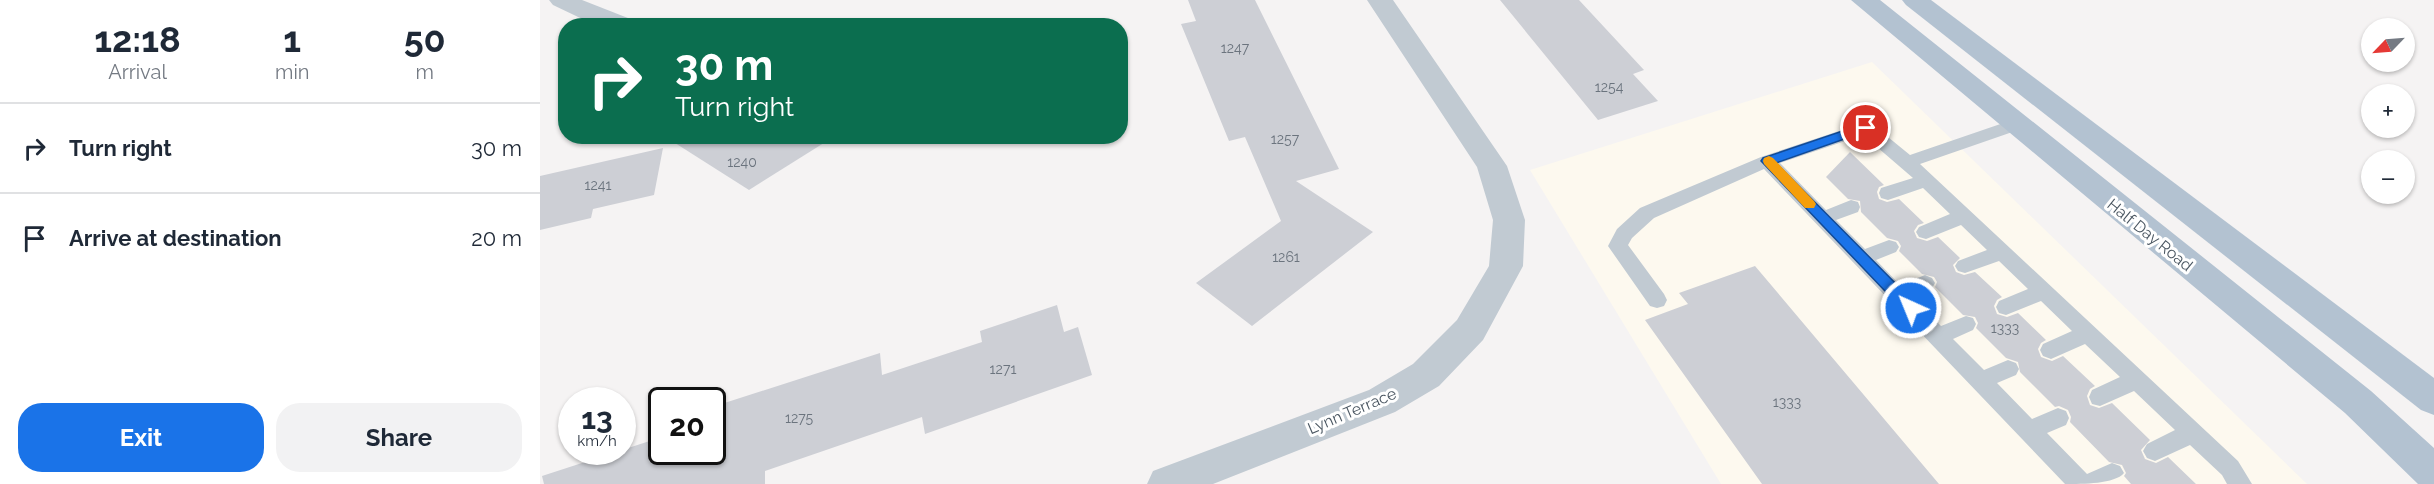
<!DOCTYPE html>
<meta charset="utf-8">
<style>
:root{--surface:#fff;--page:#f2f2f3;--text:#1f2937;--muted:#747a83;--line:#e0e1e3;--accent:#1a73e8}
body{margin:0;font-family:Raleway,sans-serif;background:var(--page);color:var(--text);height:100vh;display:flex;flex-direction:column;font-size:22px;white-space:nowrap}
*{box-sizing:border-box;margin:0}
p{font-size:20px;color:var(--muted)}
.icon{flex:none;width:33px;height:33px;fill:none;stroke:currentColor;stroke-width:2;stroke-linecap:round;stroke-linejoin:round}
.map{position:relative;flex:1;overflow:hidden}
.side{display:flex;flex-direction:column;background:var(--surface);width:540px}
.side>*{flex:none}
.hud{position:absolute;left:18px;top:18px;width:570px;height:126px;border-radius:24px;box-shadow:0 2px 4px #0004;background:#0b6e4f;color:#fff;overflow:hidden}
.needle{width:39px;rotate:245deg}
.fabs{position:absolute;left:1821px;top:18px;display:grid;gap:12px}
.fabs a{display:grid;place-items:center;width:54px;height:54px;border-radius:50%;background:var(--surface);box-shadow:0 2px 4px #0004;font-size:30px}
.speed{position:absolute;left:18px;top:387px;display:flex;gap:12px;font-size:30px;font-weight:700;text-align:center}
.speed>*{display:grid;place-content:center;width:78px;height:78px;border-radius:50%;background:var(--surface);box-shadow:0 2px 4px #0004;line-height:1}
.speed small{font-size:15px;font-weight:400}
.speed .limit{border:3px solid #111;border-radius:9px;background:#fff;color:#111}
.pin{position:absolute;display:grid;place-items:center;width:51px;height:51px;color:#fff;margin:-26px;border:3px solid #fff;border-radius:50%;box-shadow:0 2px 6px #0007}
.me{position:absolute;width:66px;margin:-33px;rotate:316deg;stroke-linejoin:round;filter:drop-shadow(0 0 4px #0008)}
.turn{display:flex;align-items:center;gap:21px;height:126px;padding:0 18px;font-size:27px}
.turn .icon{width:78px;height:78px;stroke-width:2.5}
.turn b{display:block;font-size:42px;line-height:51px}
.eta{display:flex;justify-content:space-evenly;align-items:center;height:102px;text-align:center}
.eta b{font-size:36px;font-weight:700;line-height:42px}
.cta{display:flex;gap:12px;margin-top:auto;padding:12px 18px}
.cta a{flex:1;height:69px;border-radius:24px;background:var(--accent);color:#fff;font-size:24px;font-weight:700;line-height:69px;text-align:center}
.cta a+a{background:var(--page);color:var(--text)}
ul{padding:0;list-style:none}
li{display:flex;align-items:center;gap:18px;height:90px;padding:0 18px;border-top:2px solid var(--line)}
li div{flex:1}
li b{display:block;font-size:22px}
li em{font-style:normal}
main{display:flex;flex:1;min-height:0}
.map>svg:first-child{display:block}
.commercial{fill:#fdf9ef}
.building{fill:#cdcfd5}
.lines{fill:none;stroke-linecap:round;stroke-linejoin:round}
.service{fill:#c1cad2;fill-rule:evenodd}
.minor{fill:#c1cad2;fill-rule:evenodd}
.primary{fill:#b3c2d1;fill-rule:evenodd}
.route{fill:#1a73e8;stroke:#114b97;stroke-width:1.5}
.slow{fill:#f59e0b}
.labels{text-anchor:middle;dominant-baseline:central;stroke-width:6;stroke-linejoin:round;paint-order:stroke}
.number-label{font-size:14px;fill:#6b747e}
.street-label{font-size:16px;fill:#4a5661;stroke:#fff}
</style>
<main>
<section class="side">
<div class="eta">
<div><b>12:18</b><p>Arrival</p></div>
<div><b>1</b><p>min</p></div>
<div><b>50</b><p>m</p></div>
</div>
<ul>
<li><svg class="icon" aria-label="right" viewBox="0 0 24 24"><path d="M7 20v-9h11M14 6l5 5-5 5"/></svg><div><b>Turn right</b></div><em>30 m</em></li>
<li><svg class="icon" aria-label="arrive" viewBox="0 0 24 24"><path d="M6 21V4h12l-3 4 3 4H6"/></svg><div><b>Arrive at destination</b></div><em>20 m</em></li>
</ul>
<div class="cta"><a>Exit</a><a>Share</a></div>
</section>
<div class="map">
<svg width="1894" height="484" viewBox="0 0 1894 484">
<rect width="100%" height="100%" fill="#f5f3f3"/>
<path class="commercial" d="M 1332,62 L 1767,484 L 1181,484 L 990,170 Z"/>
<g class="building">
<path d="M 648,0 L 715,0 L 799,169 L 756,181 L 833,232 L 712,326 L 656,283 L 741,221 L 705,137 L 689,141 L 641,24 L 656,21 Z"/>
<path d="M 960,0 L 1039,0 L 1104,70 L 1093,74 L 1118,101 L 1058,120 Z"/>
<path d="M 124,136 L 295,136 L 209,190 Z"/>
<path d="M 123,148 L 114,195 L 53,209 L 51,218 L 0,230 L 0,176 Z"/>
<path d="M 1310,152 L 1344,185 L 1339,187 L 1337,192 L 1339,199 L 1347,202 L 1359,199 L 1384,223 L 1378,225 L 1374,231 L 1377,238 L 1387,241 L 1398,237 L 1420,258 L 1413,265 L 1416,272 L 1424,275 L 1435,272 L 1462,297 L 1457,300 L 1454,306 L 1457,314 L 1467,317 L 1478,313 L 1506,340 L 1501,343 L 1498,349 L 1501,357 L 1512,361 L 1523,356 L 1555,386 L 1550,389 L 1547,396 L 1550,405 L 1559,408 L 1572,403 L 1610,440 L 1601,450 L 1605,459 L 1616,463 L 1628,457 L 1656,484 L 1591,484 L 1584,476 L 1586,473 L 1582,465 L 1569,462 L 1530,422 L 1531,417 L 1528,410 L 1519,406 L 1515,407 L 1480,372 L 1478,362 L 1466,358 L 1436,328 L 1438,323 L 1435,317 L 1423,315 L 1395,287 L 1397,282 L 1394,277 L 1382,274 L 1359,251 L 1361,246 L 1358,241 L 1347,238 L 1321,212 L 1320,201 L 1308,199 L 1286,177 Z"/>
<path d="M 1215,266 L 1399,484 L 1222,484 L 1105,320 L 1148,304 L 1139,293 Z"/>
<path d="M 517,305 L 524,332 L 538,327 L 552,375 L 385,434 L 382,417 L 225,471 L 225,484 L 4,484 L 2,476 L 122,437 L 122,452 L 172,452 L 172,407 L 340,353 L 342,375 L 442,342 L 440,331 Z"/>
</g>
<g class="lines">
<path class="service" d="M 1475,119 L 1481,121 L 1484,125 L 1481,129 L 1380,164 L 1698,461 L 1712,484 L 1687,484 L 1682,475 L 1650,445 L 1615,461 L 1607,458 L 1603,451 L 1607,444 L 1635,430 L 1594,391 L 1560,406 L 1552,404 L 1549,397 L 1552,390 L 1580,377 L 1545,344 L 1511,359 L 1503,356 L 1500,350 L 1503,344 L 1532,331 L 1501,301 L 1466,315 L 1459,313 L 1456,307 L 1459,301 L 1488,289 L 1459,261 L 1425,273 L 1418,271 L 1415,266 L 1418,261 L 1447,250 L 1421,225 L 1386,239 L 1379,237 L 1376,232 L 1379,227 L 1410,214 L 1383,188 L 1348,200 L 1341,198 L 1339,193 L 1341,188 L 1373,178 L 1323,135 L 1240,163 L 1286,210 L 1311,200 L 1318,202 L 1320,207 L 1318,212 L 1296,220 L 1325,249 L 1349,240 L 1356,242 L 1359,247 L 1356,252 L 1336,260 L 1360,285 L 1385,275 L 1392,278 L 1395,283 L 1392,288 L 1372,297 L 1401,326 L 1426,316 L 1433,318 L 1436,324 L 1433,330 L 1413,339 L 1444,370 L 1468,360 L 1476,363 L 1479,369 L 1476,375 L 1457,383 L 1492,419 L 1518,408 L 1526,411 L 1529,418 L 1526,425 L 1507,433 L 1547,474 L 1572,463 L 1580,466 L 1584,473 C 1575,484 1543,484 1525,484 L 1224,169 L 1114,218 L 1092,238 L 1088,245 L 1124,294 L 1127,300 L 1124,306 L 1117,308 L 1110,306 L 1068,246 L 1077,229 L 1100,208 L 1221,157 L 1320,124 L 1332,124 L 1370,155 Z"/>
<g class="minor">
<path d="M 9,0 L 42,0 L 93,20 L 97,26 L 57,26 L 13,5 Z"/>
<path d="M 827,0 L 853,0 L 967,166 L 985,220 L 983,266 L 943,340 L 899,386 L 855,412 L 673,484 L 607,484 L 613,471 L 829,390 L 873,364 L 917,320 L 949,266 L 953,220 L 937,167 Z"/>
</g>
<g class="primary">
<path d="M 1311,0 L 1340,0 L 1831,391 L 1894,448 L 1894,484 L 1878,484 L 1805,413 Z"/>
<path d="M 1362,0 L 1391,0 L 1894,378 L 1894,415 L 1881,410 L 1366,5 Z"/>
</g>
</g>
<path class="route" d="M 1326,123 L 1332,128 L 1330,130 L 1236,163 L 1376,304 L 1378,308 L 1376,312 L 1365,312 L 1221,161 L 1223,158 Z"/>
<path class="slow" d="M 1229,156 L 1233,158 L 1274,201 L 1276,204 L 1274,208 L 1265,208 L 1224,164 L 1223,161 L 1224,158 Z"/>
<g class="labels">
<g class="number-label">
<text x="695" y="48">1247</text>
<text x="1069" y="87">1254</text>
<text x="745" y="139">1257</text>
<text x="202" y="162">1240</text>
<text x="58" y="185">1241</text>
<text x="746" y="257">1261</text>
<text x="1465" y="328">1333</text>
<text x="463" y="369">1271</text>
<text x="1247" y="402">1333</text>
<text x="259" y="418">1275</text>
</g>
<g class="street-label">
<text transform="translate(1610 235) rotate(39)">Half Day Road</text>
<text transform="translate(812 411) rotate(-23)">Lynn Terrace</text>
</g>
</g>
</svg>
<div class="fabs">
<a><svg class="needle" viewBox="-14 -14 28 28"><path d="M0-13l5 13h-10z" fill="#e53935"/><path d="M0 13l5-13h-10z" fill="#747a83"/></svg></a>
<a>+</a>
<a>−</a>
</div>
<div class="speed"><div>13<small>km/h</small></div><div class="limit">20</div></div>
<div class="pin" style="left:1326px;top:128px;background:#d93025"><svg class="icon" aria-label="arrive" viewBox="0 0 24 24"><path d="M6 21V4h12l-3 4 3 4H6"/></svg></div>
<svg class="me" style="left:1371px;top:308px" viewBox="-20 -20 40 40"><circle r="17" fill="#1a73e8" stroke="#fff" stroke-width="3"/><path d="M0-11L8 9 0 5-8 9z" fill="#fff"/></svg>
<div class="hud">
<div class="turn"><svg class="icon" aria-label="right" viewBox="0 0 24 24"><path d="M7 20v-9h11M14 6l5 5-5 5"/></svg><div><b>30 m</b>Turn right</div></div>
</div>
</div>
</main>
